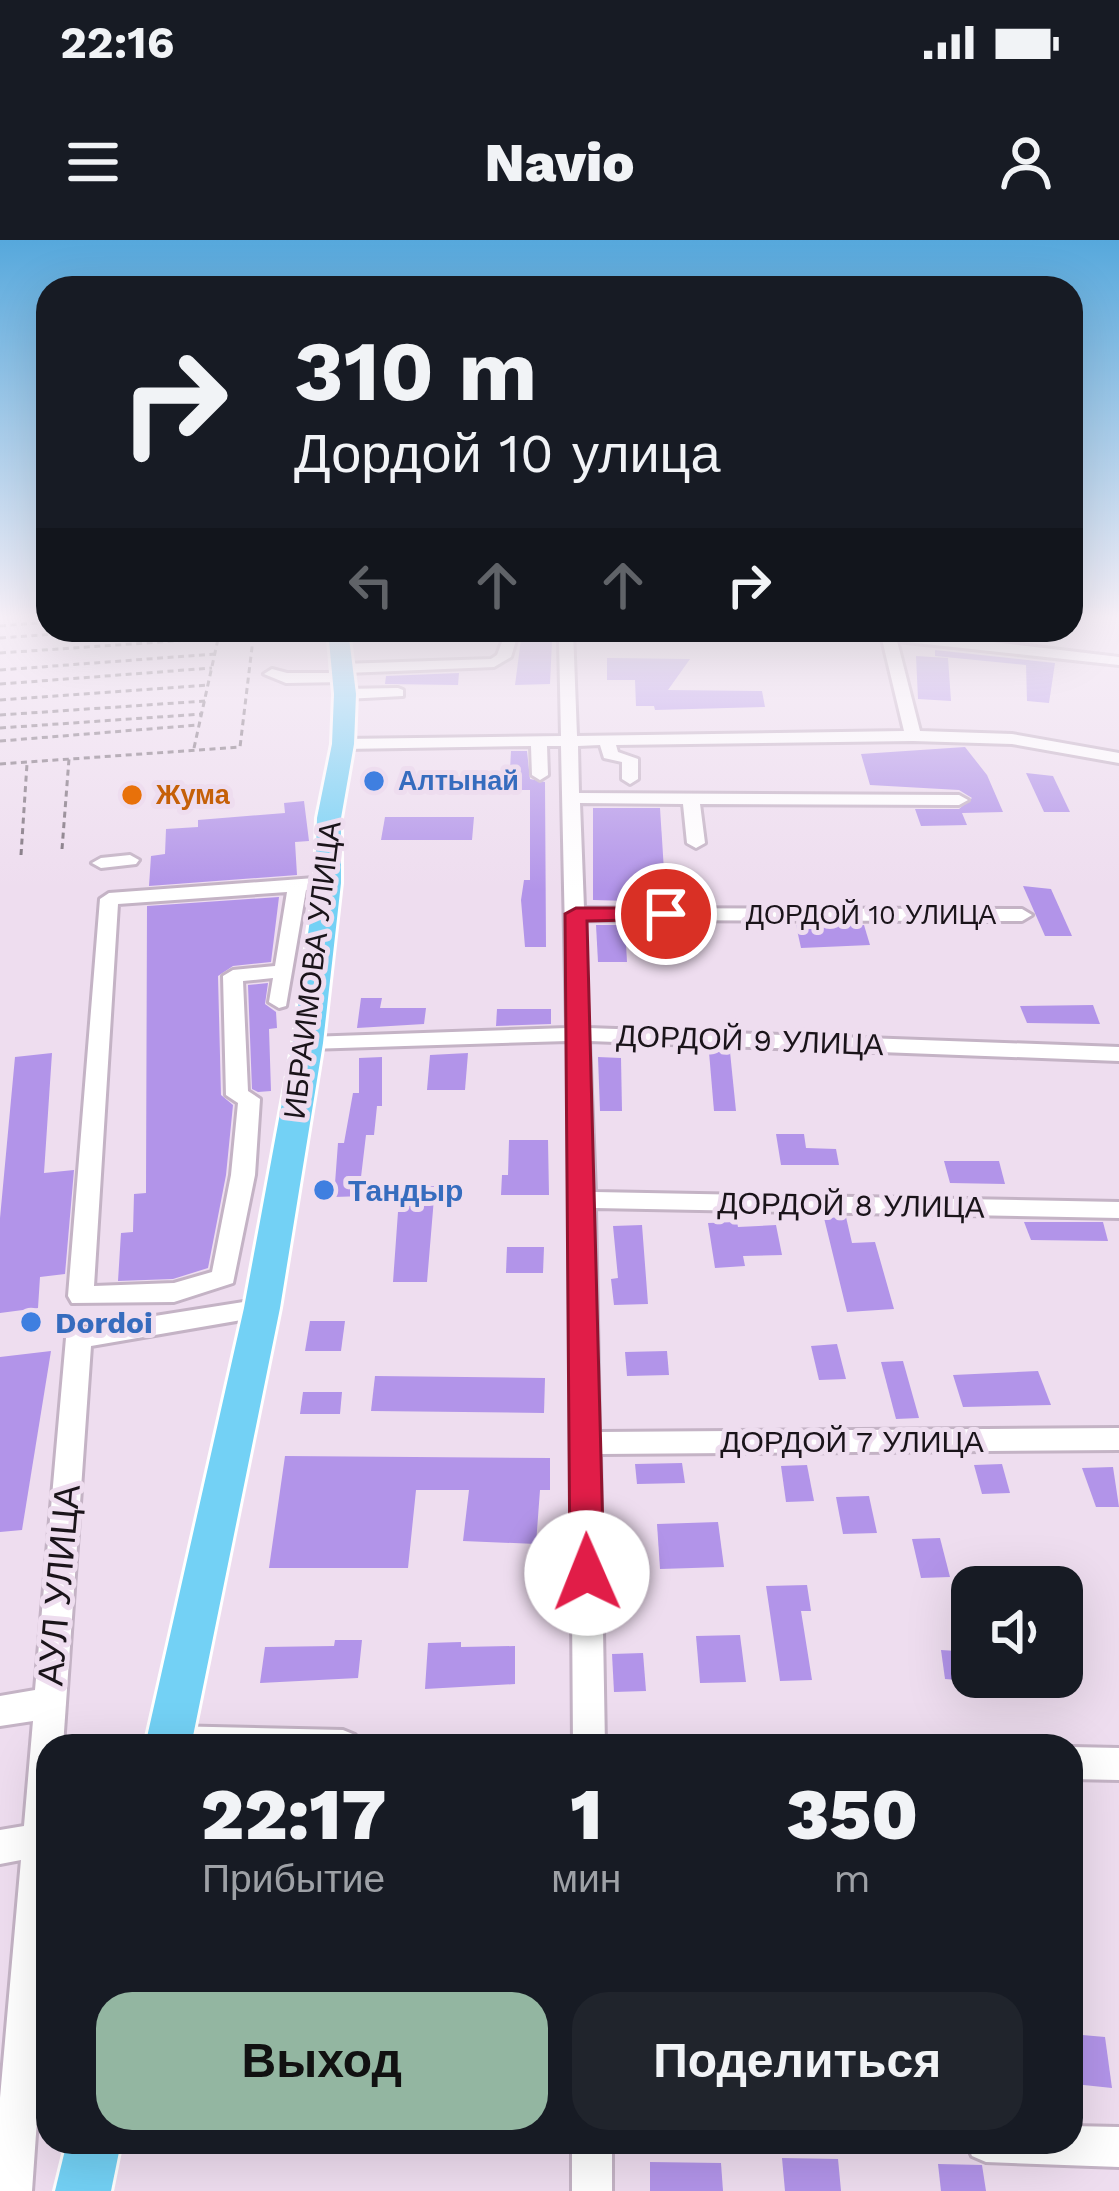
<!DOCTYPE html>
<html lang="ru">
<meta charset="utf-8">
<style>
:root{--surface:#171b24;--page:#20242c;--text:#f1f3f6;--muted:#9ea1a6;--accent:#93b6a1}
body{margin:0;font-family:"Work Sans",sans-serif;background:var(--page);color:var(--text);height:100vh;display:flex;flex-direction:column;font-size:45px;white-space:nowrap}
*{box-sizing:border-box;margin:0}
p{font-size:39px;color:var(--muted)}
.icon{flex:none;width:66px;height:66px;fill:none;stroke:currentColor;stroke-width:2;stroke-linecap:round;stroke-linejoin:round}
.map{position:relative;flex:1;overflow:hidden}
.side{position:absolute;left:36px;top:1494px;width:1047px;height:420px;display:flex;flex-direction:column;background:var(--surface);border-radius:36px;box-shadow:0 12px 48px #0002}
.side>*{flex:none}
.guide{position:absolute;left:36px;top:36px;width:1047px;height:366px;border-radius:36px;box-shadow:0 12px 48px #0002;background:#171b24;color:var(--text);overflow:hidden}
.fabs{position:absolute;left:951px;top:1326px;display:grid;gap:24px}
.fabs a{display:grid;place-items:center;width:132px;height:132px;border-radius:24px;background:var(--surface);box-shadow:0 12px 48px #0002;font-size:60px}
.pin{position:absolute;display:grid;place-items:center;width:102px;height:102px;color:#fff;margin:-51px;border:6px solid #fff;border-radius:50%;box-shadow:0 3px 12px #0007}
.me{position:absolute;width:132px;margin:-66px;rotate:359deg;stroke-linejoin:round;filter:drop-shadow(0 0 9px #0008)}
.turn{display:flex;align-items:center;gap:42px;height:252px;padding:0 60px;font-size:54px}
.turn .icon{width:156px;height:156px;stroke-width:2.5}
.turn b{display:block;font-size:84px;line-height:102px}
.lanes{display:flex;align-items:center;height:114px;padding:0 60px;background:#0003;justify-content:center;gap:60px;direction:ltr}
.lanes .off{opacity:.35}
.eta{display:flex;justify-content:space-evenly;align-items:center;height:204px;text-align:center}
.eta b{font-size:72px;font-weight:800;line-height:84px}
.action{display:flex;gap:24px;margin-top:auto;padding:24px 60px}
.action a{flex:1;height:138px;border-radius:36px;background:var(--accent);color:#111;font-size:48px;font-weight:800;line-height:138px;text-align:center}
.action a+a{background:var(--page);color:var(--text)}
.status{display:flex;justify-content:space-between;align-items:center;height:84px;padding:0 60px;background:var(--surface);direction:ltr}
.status svg{height:33px;fill:currentColor}
header{display:flex;justify-content:space-between;align-items:center;height:156px;padding:0 60px;background:var(--surface);font-size:54px;font-weight:800}
.map>svg:first-child{display:block}
.building{fill:#b294e9}
.lines{fill:none;stroke-linecap:round;stroke-linejoin:round}
.minor-casing{stroke:#c4b3c5;stroke-width:6}
.major-casing{stroke:#fff;stroke-width:6}
.path{stroke:#7b707b;stroke-width:3;stroke-dasharray:6 4.5;stroke-linecap:butt}
.minor{fill:#fff;fill-rule:evenodd}
.major{fill:#73d1f5;fill-rule:evenodd}
.route{fill:#e11d48;stroke:#92132f;stroke-width:3}
.shop-dot{fill:#3f7fe0;stroke:#eeddef;stroke-width:4.5}
.food-dot{fill:#e8710a;stroke:#eeddef;stroke-width:4.5}
.labels{text-anchor:middle;dominant-baseline:central;stroke-width:10;stroke-linejoin:round;paint-order:stroke}
.far-shop-label{font-size:27px;font-weight:bold;fill:#366cbe;stroke:#eeddef;text-anchor:start}
.far-food-label{font-size:27px;font-weight:bold;fill:#c56008;stroke:#eeddef;text-anchor:start}
.far-street-label{font-size:27px;fill:#1a141a;stroke:#eeddef}
.street-label{font-size:30px;fill:#1a141a;stroke:#eeddef}
.shop-label{font-size:30px;font-weight:bold;fill:#366cbe;stroke:#eeddef;text-anchor:start}
.near-street-label{font-size:36px;fill:#1a141a;stroke:#eeddef}
</style>
<div class="status"><b>22:16</b><svg viewBox="0 0 49 12"><path d="M0 12V9h3v3zM5 12V6h3v6zM10 12V3h3v9zM15 12V0h3v12zM26 1h20v11H26zM47 4h2v5h-2z"/></svg></div>
<header><svg class="icon" aria-label="menu" viewBox="0 0 24 24"><path d="M4 6h16M4 12h16M4 18h16"/></svg>Navio<svg class="icon" aria-label="person" viewBox="0 0 24 24"><circle cx="12" cy="8" r="4"/><path d="M4 21q1-7 8-7t8 7"/></svg></header>
<div class="map">
<svg width="1119" height="1951" viewBox="0 0 1119 1951">
<rect width="100%" height="100%" fill="#eeddef"/>
<g class="building">
<path d="M 522,392 L 552,401 L 550,444 L 515,445 Z"/>
<path d="M 935,410 L 1055,423 L 1049,463 L 1027,461 L 1026,425 L 935,416 Z"/>
<path d="M 916,416 L 948,418 L 951,461 L 918,459 Z"/>
<path d="M 607,418 L 690,419 L 668,450 L 762,451 L 765,467 L 655,470 L 654,466 L 636,466 L 635,440 L 607,440 Z"/>
<path d="M 459,433 L 458,445 L 385,444 L 386,436 Z"/>
<path d="M 965,507 L 987,535 L 1003,572 L 962,573 L 967,585 L 921,586 L 915,569 L 959,569 L 972,558 L 959,550 L 870,545 L 861,514 Z"/>
<path d="M 511,511 L 527,511 L 530,539 L 545,542 L 546,707 L 525,707 L 521,660 L 524,640 L 530,640 L 530,550 L 509,550 Z"/>
<path d="M 1026,533 L 1053,536 L 1070,572 L 1044,572 Z"/>
<path d="M 304,561 L 309,601 L 295,602 L 297,635 L 149,646 L 151,616 L 165,614 L 166,589 L 198,587 L 198,580 L 285,573 L 284,563 Z"/>
<path d="M 593,568 L 660,568 L 666,662 L 593,660 Z"/>
<path d="M 385,577 L 474,577 L 472,600 L 381,600 Z"/>
<path d="M 1023,646 L 1051,649 L 1072,696 L 1045,696 Z"/>
<path d="M 279,657 L 271,722 L 233,726 L 218,736 L 221,855 L 233,865 L 226,935 L 208,1028 L 173,1039 L 118,1041 L 121,993 L 133,992 L 134,954 L 146,953 L 147,666 Z"/>
<path d="M 596,685 L 625,685 L 627,722 L 598,722 Z"/>
<path d="M 796,685 L 864,685 L 870,705 L 801,708 Z"/>
<path d="M 268,743 L 265,764 L 276,772 L 277,788 L 269,789 L 271,851 L 258,852 L 252,849 L 248,745 Z"/>
<path d="M 361,758 L 382,758 L 380,768 L 426,768 L 424,784 L 357,788 Z"/>
<path d="M 1093,765 L 1100,784 L 1027,783 L 1020,766 Z"/>
<path d="M 497,769 L 551,769 L 551,784 L 496,786 Z"/>
<path d="M 709,812 L 730,812 L 736,871 L 714,871 Z"/>
<path d="M 52,813 L 44,933 L 74,930 L 65,1034 L 40,1037 L 38,1068 L 0,1073 L 0,978 L 15,817 Z"/>
<path d="M 468,813 L 465,850 L 427,850 L 430,815 Z"/>
<path d="M 382,817 L 382,866 L 377,866 L 374,895 L 366,895 L 361,937 L 366,937 L 364,956 L 334,957 L 338,903 L 344,903 L 353,853 L 359,853 L 359,818 Z"/>
<path d="M 598,817 L 621,818 L 622,871 L 600,871 Z"/>
<path d="M 776,894 L 804,894 L 806,908 L 836,909 L 839,925 L 781,925 Z"/>
<path d="M 509,900 L 548,900 L 549,955 L 501,955 L 502,935 L 508,935 Z"/>
<path d="M 944,921 L 999,921 L 1005,944 L 950,943 Z"/>
<path d="M 408,946 L 435,946 L 427,1042 L 393,1042 L 398,972 L 405,972 Z"/>
<path d="M 846,977 L 852,1003 L 875,1002 L 894,1069 L 847,1072 L 824,978 Z"/>
<path d="M 737,982 L 738,987 L 776,985 L 782,1015 L 743,1016 L 745,1026 L 715,1028 L 708,983 Z"/>
<path d="M 1024,982 L 1103,982 L 1108,1001 L 1031,1000 Z"/>
<path d="M 642,985 L 648,1064 L 614,1065 L 611,1039 L 618,1038 L 613,986 Z"/>
<path d="M 507,1007 L 544,1007 L 543,1033 L 506,1033 Z"/>
<path d="M 310,1081 L 345,1081 L 341,1111 L 305,1111 Z"/>
<path d="M 837,1104 L 846,1139 L 819,1140 L 811,1106 Z"/>
<path d="M 51,1111 L 22,1290 L 0,1292 L 0,1117 Z"/>
<path d="M 667,1111 L 669,1135 L 627,1136 L 625,1112 Z"/>
<path d="M 903,1121 L 919,1178 L 896,1179 L 881,1122 Z"/>
<path d="M 1038,1131 L 1051,1165 L 963,1167 L 953,1135 Z"/>
<path d="M 375,1136 L 545,1138 L 544,1173 L 371,1171 Z"/>
<path d="M 303,1152 L 342,1152 L 340,1174 L 300,1174 Z"/>
<path d="M 285,1216 L 550,1218 L 550,1250 L 540,1250 L 536,1304 L 463,1301 L 469,1250 L 416,1250 L 408,1328 L 269,1328 Z"/>
<path d="M 682,1223 L 685,1243 L 637,1244 L 635,1224 Z"/>
<path d="M 1002,1224 L 1010,1253 L 982,1254 L 974,1225 Z"/>
<path d="M 807,1225 L 814,1261 L 786,1262 L 781,1226 Z"/>
<path d="M 1113,1227 L 1119,1267 L 1096,1267 L 1082,1228 Z"/>
<path d="M 869,1256 L 877,1293 L 843,1294 L 836,1257 Z"/>
<path d="M 718,1282 L 724,1327 L 660,1329 L 657,1284 Z"/>
<path d="M 940,1298 L 950,1337 L 921,1338 L 912,1299 Z"/>
<path d="M 807,1345 L 811,1371 L 801,1371 L 812,1440 L 780,1441 L 766,1346 Z"/>
<path d="M 740,1395 L 746,1442 L 700,1443 L 696,1396 Z"/>
<path d="M 335,1400 L 362,1400 L 358,1438 L 260,1443 L 265,1407 L 334,1406 Z"/>
<path d="M 461,1402 L 461,1407 L 515,1406 L 515,1444 L 425,1449 L 428,1403 Z"/>
<path d="M 941,1410 L 972,1412 L 972,1441 L 945,1439 Z"/>
<path d="M 643,1413 L 646,1451 L 614,1452 L 612,1414 Z"/>
<path d="M 1071,1794 L 1105,1797 L 1112,1848 L 1074,1844 Z"/>
<path d="M 782,1918 L 838,1919 L 841,1951 L 785,1951 Z"/>
<path d="M 650,1922 L 721,1923 L 723,1951 L 650,1951 Z"/>
<path d="M 938,1924 L 982,1925 L 986,1951 L 941,1951 Z"/>
</g>
<g class="lines">
<defs>
<g id="minor">
<path d="M 529,390 L 573,390 L 577,496 L 904,491 L 882,399 L 832,390 L 894,390 L 1119,417 L 1119,425 L 897,401 L 920,491 L 1012,494 L 1119,513 L 1119,523 L 1012,504 L 913,501 L 616,505 L 618,512 L 638,519 L 638,539 L 630,544 L 622,539 L 622,522 L 604,518 L 600,505 L 578,506 L 579,553 L 959,555 L 968,560 L 959,565 L 700,564 L 705,603 L 696,608 L 687,603 L 683,564 L 580,563 L 584,668 L 1022,669 L 1032,675 L 1022,681 L 584,680 L 588,788 L 1119,807 L 1119,821 L 589,801 L 595,952 L 1119,962 L 1119,978 L 595,968 L 599,1192 L 1119,1188 L 1119,1210 L 600,1214 L 605,1506 L 573,1506 L 568,801 L 308,809 L 297,803 L 308,797 L 567,788 L 561,506 L 547,506 L 548,535 L 540,540 L 532,535 L 531,506 L 343,509 L 335,504 L 343,499 L 561,496 L 559,399 Z"/>
<path d="M 510,393 L 517,397 L 511,417 L 494,427 L 346,433 L 351,437 L 343,442 L 286,443 L 264,434 L 272,429 L 287,433 L 338,433 L 334,429 L 342,424 L 491,419 L 497,415 L 505,394 Z"/>
<path d="M 398,448 L 403,450 L 403,456 L 345,459 L 337,454 L 345,449 Z"/>
<path d="M 130,615 L 139,620 L 136,624 L 101,628 L 92,623 L 101,618 Z"/>
<path d="M 328,637 L 335,639 L 335,647 L 306,650 L 286,766 L 279,768 L 269,762 L 273,738 L 243,741 L 248,851 L 260,859 L 255,935 L 233,1043 L 174,1062 L 72,1063 L 68,1056 L 100,659 L 109,653 ZM 287,652 L 275,726 L 233,730 L 223,736 L 226,855 L 238,863 L 231,935 L 212,1032 L 174,1043 L 94,1046 L 118,664 Z"/>
<path d="M 262,1059 L 271,1061 L 275,1068 L 271,1075 L 91,1106 L 63,1506 L 48,1506 L 48,1724 L 32,1951 L 0,1951 L 0,1858 L 21,1620 L 0,1624 L 0,1590 L 24,1586 L 33,1481 L 0,1486 L 0,1456 L 35,1450 L 66,1098 L 70,1091 L 79,1088 Z"/>
<path d="M 169,1486 L 343,1490 L 355,1495 L 359,1506 L 155,1506 L 157,1490 Z"/>
<path d="M 1071,1507 L 1119,1508 L 1119,1540 L 1071,1539 Z"/>
<path d="M 1071,1886 L 1119,1887 L 1119,1927 L 986,1922 L 972,1916 L 966,1902 L 1071,1902 Z"/>
<rect x="572" y="1902" width="40" height="49"/>
</g>
<g id="major">
<path d="M 328,390 L 348,390 L 356,454 L 354,504 L 341,578 L 341,643 L 323,803 L 280,1068 L 191,1506 L 145,1506 L 244,1068 L 293,803 L 315,643 L 317,578 L 332,504 L 334,454 Z"/>
<path d="M 67,1902 L 121,1902 L 111,1951 L 55,1951 Z"/>
</g>
</defs>
<use href="#minor" class="minor-casing"/>
<use href="#major" class="major-casing"/>
<g class="path">
<path d="M 0,386 L 48,382"/>
<path d="M 0,398 L 108,390"/>
<path d="M 0,413 L 218,398"/>
<path d="M 0,430 L 215,414"/>
<path d="M 0,444 L 212,428"/>
<path d="M 0,460 L 208,445"/>
<path d="M 0,475 L 205,461"/>
<path d="M 0,488 L 202,474"/>
<path d="M 0,501 L 198,485"/>
<path d="M 194,508 L 220,390"/>
<path d="M 0,524 L 240,507 L 253,399"/>
<path d="M 62,609 L 69,519"/>
<path d="M 21,615 L 27,524"/>
</g>
<use href="#minor" class="minor"/>
<use href="#major" class="major"/>
</g>
<linearGradient id="sky" x2="0" y2="1"><stop stop-color="#56a8dc"/><stop offset="0.58" stop-color="#f7f0f8"/><stop offset="1" stop-color="#f7f0f8" stop-opacity="0"/></linearGradient>
<rect width="1119" height="650" fill="url(#sky)"/>
<path class="route" d="M 666,668 L 677,674 L 673,679 L 587,681 L 604,1333 L 599,1344 L 587,1348 L 575,1344 L 570,1333 L 565,674 L 576,668 Z"/>
<g class="shop-dot">
<circle cx="374" cy="541" r="12"/>
<circle cx="324" cy="950" r="12"/>
<circle cx="31" cy="1082" r="12"/>
</g>
<circle class="food-dot" cx="132" cy="555" r="12"/>
<g class="labels">
<g class="far-shop-label">
<text x="398" y="541">Алтынай</text>
</g>
<g class="far-food-label">
<text x="156" y="555">Жума</text>
</g>
<g class="far-street-label">
<text x="871" y="675">ДОРДОЙ 10 УЛИЦА</text>
</g>
<g class="street-label">
<text transform="translate(312 730) rotate(-83)">ИБРАИМОВА УЛИЦА</text>
<text transform="translate(750 800) rotate(2)">ДОРДОЙ 9 УЛИЦА</text>
<text transform="translate(851 965) rotate(1)">ДОРДОЙ 8 УЛИЦА</text>
<text x="852" y="1201">ДОРДОЙ 7 УЛИЦА</text>
</g>
<g class="shop-label">
<text x="348" y="950">Тандыр</text>
<text x="55" y="1082">Dordoi</text>
</g>
<g class="near-street-label">
<text transform="translate(59 1345) rotate(-85)">АУЛ УЛИЦА</text>
</g>
</g>
</svg>
<div class="fabs">
<a><svg class="icon" aria-label="sound" viewBox="0 0 24 24"><path d="M4 9h4l5-4v14l-5-4H4zM17 9q2 3 0 6"/></svg></a>
</div>
<div class="pin" style="left:666px;top:674px;background:#d93025"><svg class="icon" aria-label="arrive" viewBox="0 0 24 24"><path d="M6 21V4h12l-3 4 3 4H6"/></svg></div>
<svg class="me" style="left:587px;top:1333px" viewBox="-20 -20 40 40"><circle r="19" fill="#fff"/><path d="M0-13L10 11 0 6-10 11z" fill="#e11d48"/></svg>
<div class="guide">
<div class="turn"><svg class="icon" aria-label="right" viewBox="0 0 24 24"><path d="M7 20v-9h11M14 6l5 5-5 5"/></svg><div><b>310 m</b>Дордой 10 улица</div></div>
<div class="lanes"><svg class="icon off" aria-label="left" viewBox="0 0 24 24"><path d="M17 20v-9H6M10 6l-5 5 5 5"/></svg><svg class="icon off" aria-label="ahead" viewBox="0 0 24 24"><path d="M12 20V5M6 11l6-6 6 6"/></svg><svg class="icon off" aria-label="ahead" viewBox="0 0 24 24"><path d="M12 20V5M6 11l6-6 6 6"/></svg><svg class="icon" aria-label="right" viewBox="0 0 24 24"><path d="M7 20v-9h11M14 6l5 5-5 5"/></svg></div>
</div>
<section class="side">
<div class="eta">
<div><b>22:17</b><p>Прибытие</p></div>
<div><b>1</b><p>мин</p></div>
<div><b>350</b><p>m</p></div>
</div>
<div class="action"><a>Выход</a><a>Поделиться</a></div>
</section>
</div>
